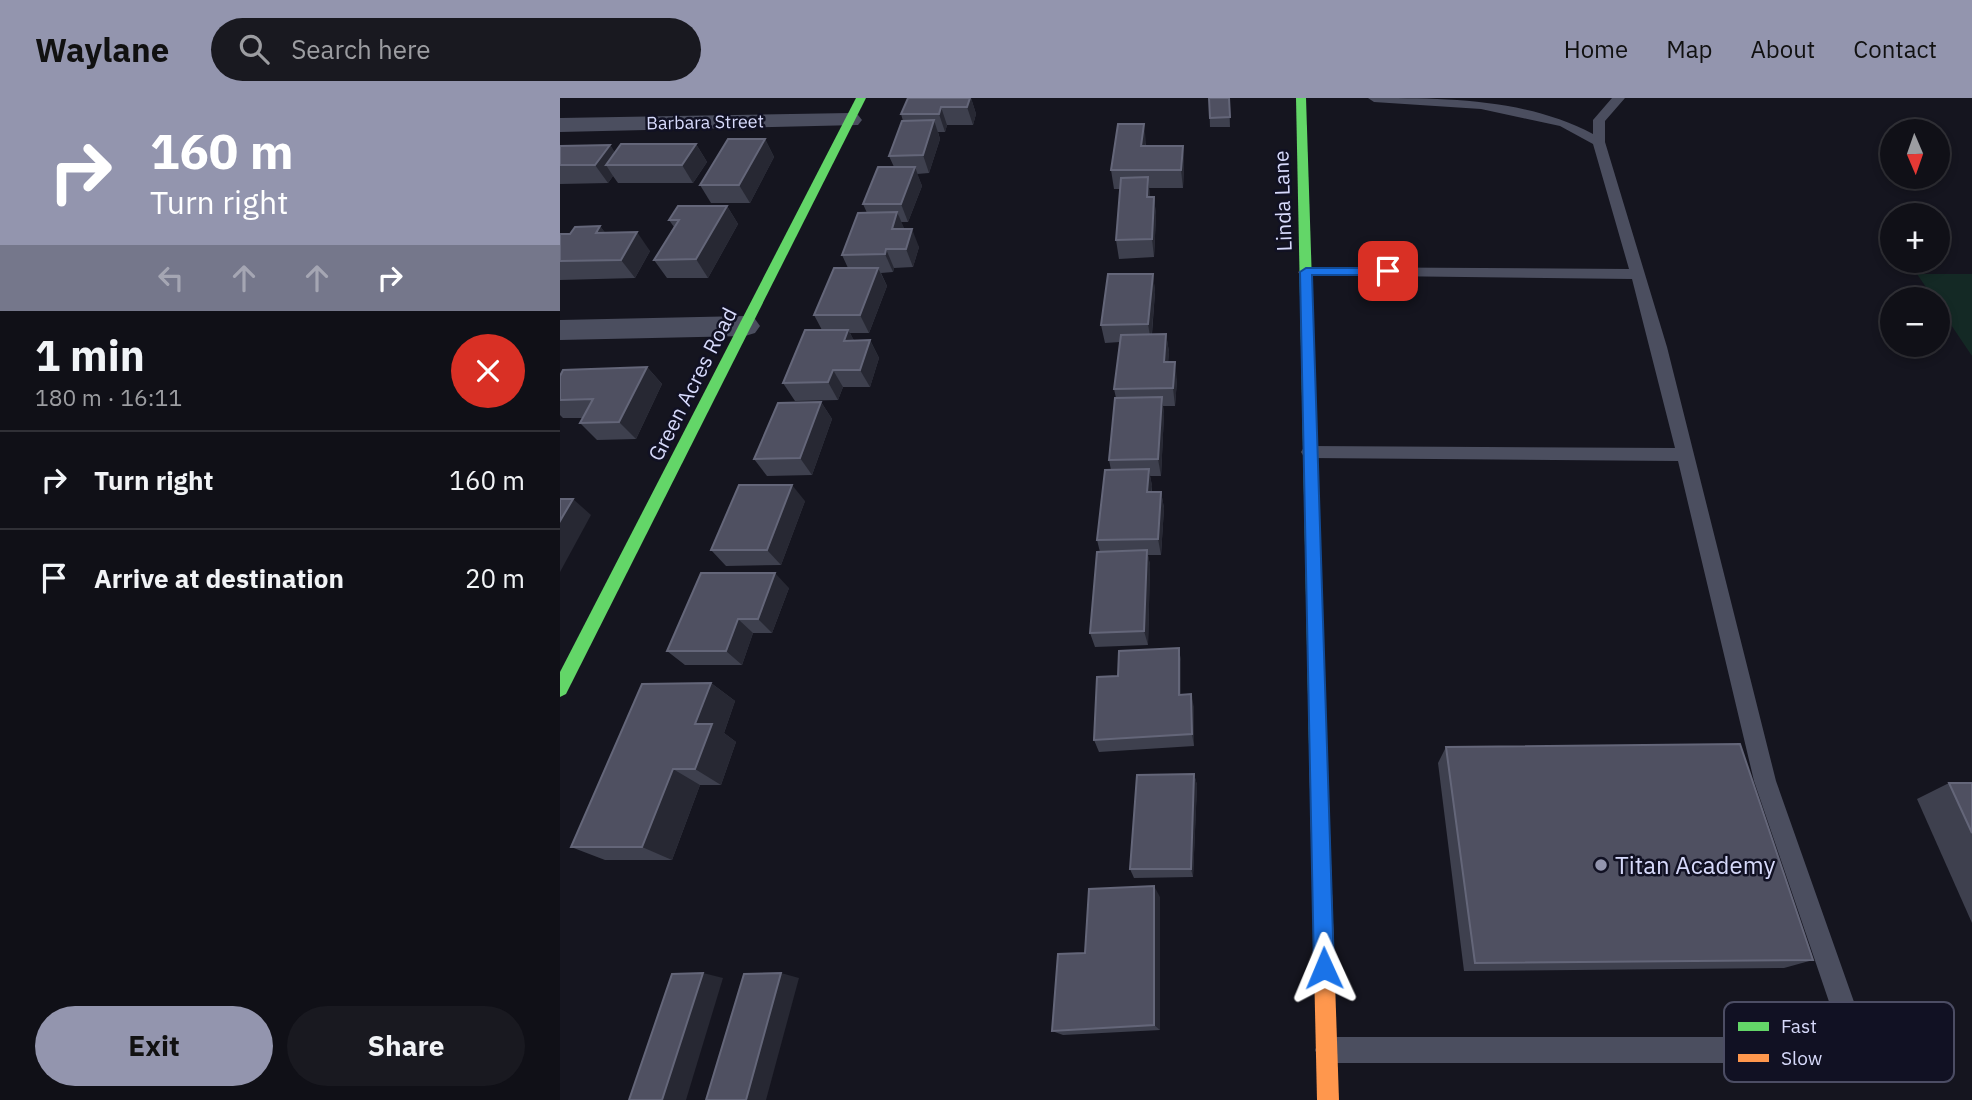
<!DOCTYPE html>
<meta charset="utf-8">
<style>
:root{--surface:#101017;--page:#191920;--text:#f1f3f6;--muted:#9c9da1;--line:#303036;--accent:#9395ae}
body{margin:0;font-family:"IBM Plex Sans",sans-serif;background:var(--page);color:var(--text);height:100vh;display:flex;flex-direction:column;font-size:26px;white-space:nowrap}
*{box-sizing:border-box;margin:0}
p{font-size:23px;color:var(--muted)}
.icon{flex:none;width:38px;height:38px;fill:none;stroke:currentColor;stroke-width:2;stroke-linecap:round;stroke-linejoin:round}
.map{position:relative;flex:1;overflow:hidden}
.panel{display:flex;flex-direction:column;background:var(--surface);width:560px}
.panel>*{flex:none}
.banner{background:#9395ae;color:#fff;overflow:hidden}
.needle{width:46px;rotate:178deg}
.fabs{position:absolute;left:1320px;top:21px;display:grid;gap:14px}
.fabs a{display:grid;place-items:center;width:70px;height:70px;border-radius:50%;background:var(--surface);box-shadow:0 4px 10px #0003,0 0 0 2px var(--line);font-size:35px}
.pin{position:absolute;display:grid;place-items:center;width:60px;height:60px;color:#fff;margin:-30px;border-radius:14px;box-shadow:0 4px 10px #0006}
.me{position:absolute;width:77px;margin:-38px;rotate:359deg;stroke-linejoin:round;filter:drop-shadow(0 0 5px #0008)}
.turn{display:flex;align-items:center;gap:24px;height:147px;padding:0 35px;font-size:32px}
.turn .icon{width:91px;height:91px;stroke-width:2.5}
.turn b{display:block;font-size:49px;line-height:60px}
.lanes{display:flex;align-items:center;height:66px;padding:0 35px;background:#0003;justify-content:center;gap:35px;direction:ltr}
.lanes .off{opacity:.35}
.round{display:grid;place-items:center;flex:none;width:74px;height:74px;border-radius:37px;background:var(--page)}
.overview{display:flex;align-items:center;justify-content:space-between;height:119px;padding:0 35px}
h1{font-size:42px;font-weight:700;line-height:52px}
.action{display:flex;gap:14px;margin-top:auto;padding:14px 35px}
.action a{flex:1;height:80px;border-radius:42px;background:var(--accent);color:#111;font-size:28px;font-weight:700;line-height:80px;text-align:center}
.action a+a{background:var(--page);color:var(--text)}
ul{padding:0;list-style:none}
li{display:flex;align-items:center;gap:21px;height:98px;padding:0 35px;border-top:2px solid var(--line)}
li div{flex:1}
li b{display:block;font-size:26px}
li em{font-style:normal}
header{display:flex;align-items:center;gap:42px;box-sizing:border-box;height:98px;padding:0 35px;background:var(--accent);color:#111}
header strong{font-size:33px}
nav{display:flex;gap:38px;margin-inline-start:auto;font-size:24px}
.search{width:490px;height:63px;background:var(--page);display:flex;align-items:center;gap:18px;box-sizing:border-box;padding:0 24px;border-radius:38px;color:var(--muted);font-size:26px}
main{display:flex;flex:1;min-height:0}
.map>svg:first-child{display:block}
.green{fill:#142925}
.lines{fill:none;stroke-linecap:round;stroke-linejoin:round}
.lane{fill:#4b4e5f;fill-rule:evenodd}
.street{fill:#4b4e5f;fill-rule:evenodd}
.fast{fill:#63d668;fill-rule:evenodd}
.slow{fill:#ff974d;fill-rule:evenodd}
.wall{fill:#3e404e}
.shaded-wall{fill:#272833}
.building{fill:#4f5061;stroke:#646679;stroke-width:2}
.route{fill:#1a73e8;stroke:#114b97;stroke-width:2}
.poi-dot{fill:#9395ae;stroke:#111123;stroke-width:2.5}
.labels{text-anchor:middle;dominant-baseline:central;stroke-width:5;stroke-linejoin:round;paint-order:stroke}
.far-street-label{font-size:18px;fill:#d7dafb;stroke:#111123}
.street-label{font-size:21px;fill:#d7dafb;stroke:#111123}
.near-poi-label{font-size:24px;fill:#d7dafb;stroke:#111123;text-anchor:start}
.key{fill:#111123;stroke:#4c4d64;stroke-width:2}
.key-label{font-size:19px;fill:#d7dafb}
</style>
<header>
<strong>Waylane</strong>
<div class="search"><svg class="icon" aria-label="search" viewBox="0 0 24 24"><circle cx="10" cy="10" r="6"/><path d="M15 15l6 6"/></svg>Search here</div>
<nav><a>Home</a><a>Map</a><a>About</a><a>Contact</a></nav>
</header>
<main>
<section class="panel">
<div class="banner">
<div class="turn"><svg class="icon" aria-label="right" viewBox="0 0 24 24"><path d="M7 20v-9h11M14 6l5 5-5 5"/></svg><div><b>160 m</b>Turn right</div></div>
<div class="lanes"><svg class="icon off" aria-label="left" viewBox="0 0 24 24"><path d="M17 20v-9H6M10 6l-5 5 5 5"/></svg><svg class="icon off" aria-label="ahead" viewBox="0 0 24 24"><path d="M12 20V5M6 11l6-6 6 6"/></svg><svg class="icon off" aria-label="ahead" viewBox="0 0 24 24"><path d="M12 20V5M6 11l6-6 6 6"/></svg><svg class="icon" aria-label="right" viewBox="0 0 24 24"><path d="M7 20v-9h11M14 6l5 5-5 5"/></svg></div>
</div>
<div class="overview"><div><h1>1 min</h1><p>180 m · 16:11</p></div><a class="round" style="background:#d93025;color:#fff"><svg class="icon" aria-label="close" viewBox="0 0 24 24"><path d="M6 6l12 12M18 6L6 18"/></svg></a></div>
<ul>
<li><svg class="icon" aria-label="right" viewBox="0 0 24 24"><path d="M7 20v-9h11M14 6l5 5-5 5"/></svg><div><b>Turn right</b></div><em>160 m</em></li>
<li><svg class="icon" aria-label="arrive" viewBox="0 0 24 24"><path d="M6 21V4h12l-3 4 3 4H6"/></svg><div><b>Arrive at destination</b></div><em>20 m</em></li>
</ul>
<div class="action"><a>Exit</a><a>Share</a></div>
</section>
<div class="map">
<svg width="1412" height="1002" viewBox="0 0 1412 1002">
<rect width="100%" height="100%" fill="#15151f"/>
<path class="green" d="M 1357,176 L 1412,176 L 1412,258 L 1377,206 L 1377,201 L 1374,201 Z"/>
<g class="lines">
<path class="lane" d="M 808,0 C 883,0 966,0 1033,36 L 1033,22 L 1052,0 L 1065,0 L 1045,23 L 1045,44 L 1107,249 L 1216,683 L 1311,952 L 1307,961 L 1298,965 L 768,965 L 759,961 L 755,952 L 759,943 L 768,939 L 1281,939 L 1194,683 L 1118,363 L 750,360 L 744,359 L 741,354 L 744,349 L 750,348 L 1115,350 L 1072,181 L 740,177 L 738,174 L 745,169 L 1069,171 L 1033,46 L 1000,28 L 921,11 L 814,4 Z"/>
<g class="street">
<path d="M 290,15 L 298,17 L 302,22 L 298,27 L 0,34 L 0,20 Z"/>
<path d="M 185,218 L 195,221 L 200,228 L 195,235 L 185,238 L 0,242 L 0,222 Z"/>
</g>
<g class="fast">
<path d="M 296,0 L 306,0 L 6,596 L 0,599 L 0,574 Z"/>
<path d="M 736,0 L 746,0 L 767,647 L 764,653 L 758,655 L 752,653 L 749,647 Z"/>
</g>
<path class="slow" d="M 758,639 L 764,641 L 767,647 L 779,1002 L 757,1002 L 749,647 L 752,641 Z"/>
</g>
<g class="wall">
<path d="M 348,0 L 411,0 L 416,16 L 413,27 L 387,27 L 385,34 L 378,34 L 380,41 L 369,75 L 357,76 L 362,88 L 348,124 L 341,124 L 344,131 L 359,149 L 353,169 L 334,170 L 333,174 L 321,175 L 327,188 L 309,235 L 290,235 L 294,243 L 310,242 L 319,260 L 310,289 L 283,289 L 278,302 L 235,303 L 223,285 L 262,232 L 254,217 L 288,170 L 282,157 L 307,115 L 303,106 L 334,69 L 329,58 L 343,23 L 341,16 Z"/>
<path d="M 649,0 L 669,0 L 670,29 L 650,29 Z"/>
<path d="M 205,41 L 214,59 L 190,105 L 151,105 L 140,87 Z"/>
<path d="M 586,44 L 586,48 L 623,48 L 624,66 L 623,90 L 589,90 L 590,99 L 594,99 L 596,117 L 594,159 L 559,161 L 556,142 L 560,91 L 554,91 L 551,72 Z"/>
<path d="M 136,46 L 147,64 L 133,85 L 58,85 L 53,78 L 48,85 L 0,86 L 0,48 L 50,47 L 55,55 Z"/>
<path d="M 167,108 L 178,126 L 148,180 L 107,180 L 94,162 L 114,129 L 109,122 Z"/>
<path d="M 40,128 L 45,135 L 90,153 L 75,180 L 0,182 L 0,136 L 10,136 Z"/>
<path d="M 593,176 L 595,194 L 592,236 L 606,236 L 609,254 L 608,264 L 617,282 L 615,308 L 603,308 L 604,316 L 601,378 L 590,378 L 592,388 L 592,394 L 601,394 L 604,410 L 601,457 L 588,457 L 590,467 L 588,547 L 535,549 L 530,535 L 540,454 L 537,442 L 551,372 L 549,362 L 556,300 L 554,291 L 560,244 L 545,245 L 541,227 Z"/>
<path d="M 87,269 L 102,286 L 76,341 L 37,342 L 20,325 L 23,320 L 3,320 L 0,317 L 0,278 Z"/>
<path d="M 261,304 L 272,321 L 252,377 L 207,378 L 194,361 Z"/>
<path d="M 245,403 L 221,467 L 166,468 L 151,452 Z"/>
<path d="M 229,490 L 212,535 L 193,535 L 182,567 L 125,567 L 107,553 Z"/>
<path d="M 619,550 L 621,564 L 621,597 L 634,609 L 634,648 L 539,654 L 534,642 L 558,578 Z"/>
<path d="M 151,585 L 175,603 L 164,635 L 176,644 L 161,687 L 140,687 L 112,762 L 45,762 L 11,749 Z"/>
<path d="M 886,649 L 1253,862 L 1224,870 L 904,873 L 878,665 Z"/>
<path d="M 634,676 L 637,687 L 633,779 L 574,780 L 570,771 Z"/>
<path d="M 1389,685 L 1412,685 L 1412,825 L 1357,701 Z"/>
<path d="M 600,799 L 600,932 L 503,937 L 492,933 L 525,855 Z"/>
</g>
<g class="shaded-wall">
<path d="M 410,0 L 411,0 L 416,16 L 413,27 L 407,9 Z"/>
<path d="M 381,9 L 387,27 L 385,34 L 379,16 Z"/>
<path d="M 374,22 L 380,41 L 369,75 L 363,57 Z"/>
<path d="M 584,26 L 586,44 L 583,66 L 581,48 Z"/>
<path d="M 205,41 L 214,59 L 190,105 L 179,87 Z"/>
<path d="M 136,46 L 147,64 L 133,85 L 122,67 Z"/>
<path d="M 50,47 L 62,66 L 46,67 L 53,78 L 48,85 L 35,67 Z"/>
<path d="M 623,48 L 624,66 L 623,90 L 621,72 Z"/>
<path d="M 355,69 L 362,88 L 348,124 L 341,106 Z"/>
<path d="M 588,79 L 590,98 L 589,117 L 587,99 Z"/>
<path d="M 594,99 L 596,117 L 594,159 L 592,141 Z"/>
<path d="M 167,108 L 178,126 L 148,180 L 136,161 Z"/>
<path d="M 337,114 L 345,132 L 332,131 Z"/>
<path d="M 40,128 L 54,146 L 36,135 Z"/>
<path d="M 352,131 L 359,149 L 353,169 L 346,151 Z"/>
<path d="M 77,134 L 90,153 L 75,180 L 61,162 Z"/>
<path d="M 326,151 L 334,170 L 333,174 L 325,156 Z"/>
<path d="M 318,170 L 327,188 L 309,235 L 300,217 Z"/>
<path d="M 593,176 L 595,194 L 591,244 L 588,226 Z"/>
<path d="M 288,232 L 298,249 L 284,243 Z"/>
<path d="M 606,236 L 609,254 L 607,281 L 604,264 Z"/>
<path d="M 310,242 L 319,260 L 310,289 L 300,272 Z"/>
<path d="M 615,264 L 617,282 L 615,308 L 613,290 Z"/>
<path d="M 87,269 L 102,286 L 76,341 L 59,324 Z"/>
<path d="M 273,272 L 283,289 L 278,302 L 268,284 Z"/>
<path d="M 602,299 L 604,316 L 601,378 L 598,361 Z"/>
<path d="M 261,304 L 272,321 L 252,377 L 240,360 Z"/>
<path d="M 589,371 L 592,388 L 590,410 L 587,394 Z"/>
<path d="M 232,387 L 245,403 L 221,467 L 207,452 Z"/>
<path d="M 601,394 L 604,410 L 601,457 L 598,441 Z"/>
<path d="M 13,401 L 31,417 L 0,474 L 0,423 Z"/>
<path d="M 587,452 L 590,467 L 588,547 L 584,533 Z"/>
<path d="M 215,475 L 229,490 L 212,535 L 198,521 Z"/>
<path d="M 178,521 L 193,535 L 182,567 L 166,553 Z"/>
<path d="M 619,550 L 621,564 L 621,610 L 619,597 Z"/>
<path d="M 151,585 L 175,603 L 164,635 L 176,644 L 161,687 L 135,671 L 135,626 Z"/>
<path d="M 631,596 L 634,609 L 634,648 L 632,636 Z"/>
<path d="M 113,671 L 140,687 L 112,762 L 82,749 Z"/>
<path d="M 634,676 L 637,687 L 633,779 L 631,771 Z"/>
<path d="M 594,788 L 600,799 L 600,932 L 594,927 Z"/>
<path d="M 143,875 L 163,880 L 126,1002 L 102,1002 Z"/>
<path d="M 221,875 L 239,880 L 206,1002 L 186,1002 Z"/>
</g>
<g class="building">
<path d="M 348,0 L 410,0 L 407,9 L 381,9 L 379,16 L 341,16 Z"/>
<path d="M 649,0 L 669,0 L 670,19 L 650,20 Z"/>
<path d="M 374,22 L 363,57 L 329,58 L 342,23 Z"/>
<path d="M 558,26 L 584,26 L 581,48 L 623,48 L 621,72 L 551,72 Z"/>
<path d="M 168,41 L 205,41 L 179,87 L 140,87 Z"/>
<path d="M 61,46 L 136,46 L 122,67 L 46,67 Z"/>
<path d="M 50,47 L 35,67 L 0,67 L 0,48 Z"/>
<path d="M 318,69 L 355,69 L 341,106 L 303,106 Z"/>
<path d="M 588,79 L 587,99 L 594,99 L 592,141 L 556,142 L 561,80 Z"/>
<path d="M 118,108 L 167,108 L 136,161 L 94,162 L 119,122 L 109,122 Z"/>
<path d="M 337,114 L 332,131 L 352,131 L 346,151 L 326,151 L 325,156 L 282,157 L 298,115 Z"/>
<path d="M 40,128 L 36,135 L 77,134 L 61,162 L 0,163 L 0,136 L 10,136 L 15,129 Z"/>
<path d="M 274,170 L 318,170 L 300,217 L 254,217 Z"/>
<path d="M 548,176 L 593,176 L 588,226 L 541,227 Z"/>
<path d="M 245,232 L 288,232 L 284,243 L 310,242 L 300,272 L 273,272 L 268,284 L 223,285 Z"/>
<path d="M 606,236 L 604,264 L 615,264 L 613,290 L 554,291 L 561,237 Z"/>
<path d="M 87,269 L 59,324 L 20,325 L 33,301 L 0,302 L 0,278 L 3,272 Z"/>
<path d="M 602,299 L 598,361 L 549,362 L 555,300 Z"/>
<path d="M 261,304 L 240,360 L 194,361 L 218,305 Z"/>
<path d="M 589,371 L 587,394 L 601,394 L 598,441 L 537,442 L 545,372 Z"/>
<path d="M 179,387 L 232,387 L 207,452 L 151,452 Z"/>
<path d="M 0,401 L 13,401 L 0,423 Z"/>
<path d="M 587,452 L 584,533 L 530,535 L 537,454 Z"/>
<path d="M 141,475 L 215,475 L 198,521 L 178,521 L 166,553 L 107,553 Z"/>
<path d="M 619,550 L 619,597 L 631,596 L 632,636 L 534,642 L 537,579 L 558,578 L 559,553 Z"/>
<path d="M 151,585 L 135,626 L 152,626 L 135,671 L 113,671 L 82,749 L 11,749 L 82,586 Z"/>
<path d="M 1180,646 L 1253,862 L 915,865 L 886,649 Z"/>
<path d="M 634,676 L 631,771 L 570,771 L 577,677 Z"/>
<path d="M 1389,685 L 1412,685 L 1412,735 Z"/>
<path d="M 594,788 L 594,927 L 492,933 L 498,856 L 525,855 L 529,791 Z"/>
<path d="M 143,875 L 102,1002 L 69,1002 L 112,876 Z"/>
<path d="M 221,875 L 186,1002 L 146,1002 L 184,876 Z"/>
</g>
<path class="route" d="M 746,170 L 828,170 L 834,173 L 828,177 L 752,177 L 774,870 L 771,877 L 764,880 L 757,877 L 754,870 L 740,174 Z"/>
<circle class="poi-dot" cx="1041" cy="767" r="7"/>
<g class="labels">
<g class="far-street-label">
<text transform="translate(145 24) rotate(-1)">Barbara Street</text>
</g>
<g class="street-label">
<text transform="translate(722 103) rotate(-92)">Linda Lane</text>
<text transform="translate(132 286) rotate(-63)">Green Acres Road</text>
</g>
<g class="near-poi-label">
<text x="1055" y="767">Titan Academy</text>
</g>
</g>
<rect x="1164" y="904" width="230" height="80" rx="10" class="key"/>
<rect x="1178" y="924" width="31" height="9" fill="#63d668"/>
<rect x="1178" y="956" width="31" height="8" fill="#ff974d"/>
<g class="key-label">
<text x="1221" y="935">Fast</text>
<text x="1221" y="967">Slow</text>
</g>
</svg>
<div class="fabs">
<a><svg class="needle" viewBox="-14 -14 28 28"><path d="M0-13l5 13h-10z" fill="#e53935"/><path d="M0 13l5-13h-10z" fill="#9c9da1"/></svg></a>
<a>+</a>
<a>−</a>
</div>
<div class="pin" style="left:828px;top:173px;background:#d93025"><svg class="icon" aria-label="arrive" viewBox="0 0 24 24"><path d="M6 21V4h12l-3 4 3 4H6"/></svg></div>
<svg class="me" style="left:764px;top:870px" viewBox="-20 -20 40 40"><path d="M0-17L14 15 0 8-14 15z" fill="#1a73e8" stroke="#fff" stroke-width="4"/></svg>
</div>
</main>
